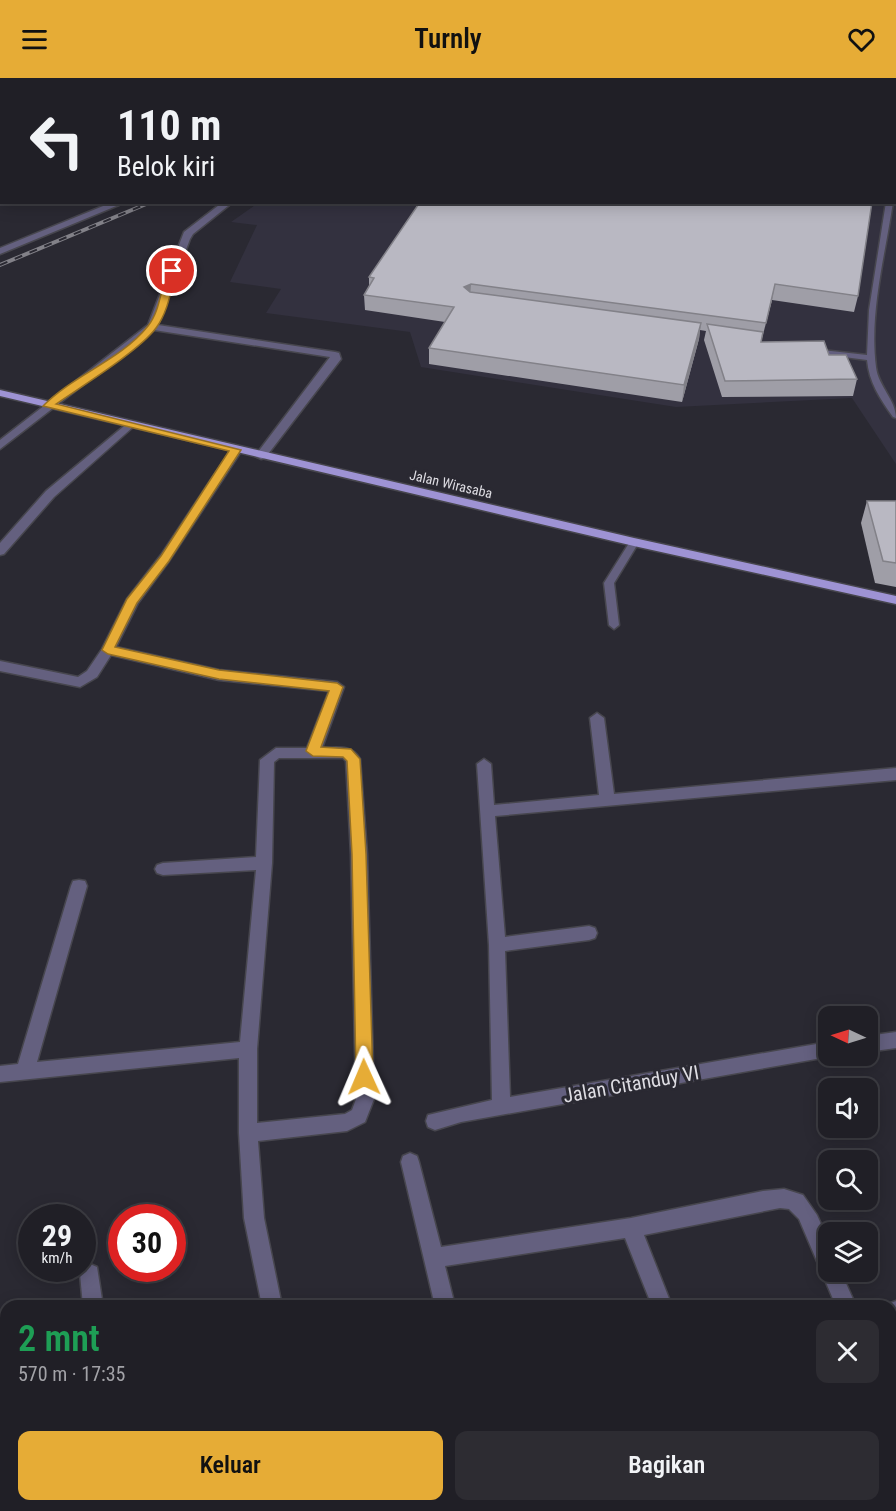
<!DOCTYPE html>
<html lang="id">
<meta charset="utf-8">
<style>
:root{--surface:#201f26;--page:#2d2c32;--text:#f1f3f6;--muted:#a2a2a7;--line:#3d3d43;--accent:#e6ac36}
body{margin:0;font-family:"Roboto Condensed",sans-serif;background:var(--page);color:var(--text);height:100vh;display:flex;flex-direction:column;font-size:22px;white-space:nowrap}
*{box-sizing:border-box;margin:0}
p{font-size:20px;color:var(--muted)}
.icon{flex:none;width:33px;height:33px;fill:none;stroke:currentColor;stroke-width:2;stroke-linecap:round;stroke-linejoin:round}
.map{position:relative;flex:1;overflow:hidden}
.side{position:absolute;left:0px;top:1222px;width:897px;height:212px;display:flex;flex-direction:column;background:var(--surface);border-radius:18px 18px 0 0;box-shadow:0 3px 15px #0003,0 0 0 2px var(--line)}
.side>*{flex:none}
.guide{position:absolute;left:0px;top:0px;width:897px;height:126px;box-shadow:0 3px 15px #0003,0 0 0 2px var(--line);background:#201f26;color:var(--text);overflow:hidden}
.needle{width:39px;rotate:274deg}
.buttons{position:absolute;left:818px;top:928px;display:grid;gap:12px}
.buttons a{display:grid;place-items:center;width:60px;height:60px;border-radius:12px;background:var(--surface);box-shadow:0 3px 15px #0003,0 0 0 2px var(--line);font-size:30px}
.speed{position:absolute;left:18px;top:1126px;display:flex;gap:12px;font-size:30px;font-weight:700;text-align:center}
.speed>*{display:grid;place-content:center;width:78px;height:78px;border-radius:50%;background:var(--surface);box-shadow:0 3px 15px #0003,0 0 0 2px var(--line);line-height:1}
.speed small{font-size:15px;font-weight:400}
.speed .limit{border:9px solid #d22;background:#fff;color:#111}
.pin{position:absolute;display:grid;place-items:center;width:51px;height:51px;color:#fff;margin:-26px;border:3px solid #fff;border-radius:50%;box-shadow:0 2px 6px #0007}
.me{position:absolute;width:66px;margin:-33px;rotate:359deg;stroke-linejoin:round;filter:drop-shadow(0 0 4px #0008)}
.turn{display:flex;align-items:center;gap:21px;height:126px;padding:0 18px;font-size:27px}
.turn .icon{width:78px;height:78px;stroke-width:2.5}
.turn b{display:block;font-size:42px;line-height:51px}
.round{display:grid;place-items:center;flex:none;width:63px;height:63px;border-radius:12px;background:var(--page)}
.summary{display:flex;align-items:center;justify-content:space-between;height:102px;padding:0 18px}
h1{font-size:36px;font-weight:600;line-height:45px;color:#1e9e55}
.action{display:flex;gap:12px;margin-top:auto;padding:12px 18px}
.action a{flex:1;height:69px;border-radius:12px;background:var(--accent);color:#111;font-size:24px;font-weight:600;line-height:69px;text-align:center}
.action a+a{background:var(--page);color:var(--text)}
header{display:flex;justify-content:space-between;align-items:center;height:78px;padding:0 18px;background:var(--accent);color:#111;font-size:27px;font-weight:600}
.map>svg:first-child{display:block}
.built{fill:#33313f}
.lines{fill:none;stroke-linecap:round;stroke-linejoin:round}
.lane-casing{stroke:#47464e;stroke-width:3}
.street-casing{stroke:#47464e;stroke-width:3}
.primary-casing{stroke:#47464e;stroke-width:3}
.lane{fill:#64607f;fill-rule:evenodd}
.street{fill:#64607f;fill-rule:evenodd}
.primary{fill:#9e93d4;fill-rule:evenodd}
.rail-casing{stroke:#828188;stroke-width:4}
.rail{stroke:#2a2932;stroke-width:2;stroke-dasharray:8;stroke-linecap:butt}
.wall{fill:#9f9ea7}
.shaded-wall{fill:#828188}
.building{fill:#b9b8c2;stroke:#828188;stroke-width:1.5}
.route{fill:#e6ac36;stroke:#967023;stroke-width:1.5}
.labels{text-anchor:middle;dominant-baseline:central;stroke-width:6;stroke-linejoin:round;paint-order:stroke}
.far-street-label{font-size:14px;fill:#dedde3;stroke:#2a2932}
.near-street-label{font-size:20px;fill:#dedde3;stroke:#2a2932}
</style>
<header><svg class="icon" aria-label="menu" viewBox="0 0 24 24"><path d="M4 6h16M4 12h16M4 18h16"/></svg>Turnly<svg class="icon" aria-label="heart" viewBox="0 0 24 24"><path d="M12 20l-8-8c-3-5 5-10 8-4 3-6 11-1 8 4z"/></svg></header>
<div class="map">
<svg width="896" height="1433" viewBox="0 0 896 1433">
<rect width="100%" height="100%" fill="#2a2932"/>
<path class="built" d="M 473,0 L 896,0 L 896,386 L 852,320 L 676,329 L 421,289 L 410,254 L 266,235 L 281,211 L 230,204 L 257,147 L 231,144 L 258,125 L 896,124 L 896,2 L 469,1 Z"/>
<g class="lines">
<defs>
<g id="lane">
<path d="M 886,124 L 893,124 C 885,178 869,235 876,289 C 878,308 896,322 896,340 L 893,339 C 880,321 869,304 867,282 L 813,275 L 809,273 L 813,271 L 867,277 L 869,232 Z"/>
<path d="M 634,461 L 639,464 L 614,505 L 619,547 L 614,551 L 609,547 L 604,505 L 631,462 Z"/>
</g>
<g id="street">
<path d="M 419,0 L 429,0 L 418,2 Z"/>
<path d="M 113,124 L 126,124 L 0,176 L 0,170 Z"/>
<path d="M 223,124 L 233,124 L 193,156 L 190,161 L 158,247 L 335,274 L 339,275 L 341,281 L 265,380 L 261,381 L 255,378 L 330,279 L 154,252 L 0,371 L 0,362 L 148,247 L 184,154 Z"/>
<path d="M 129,344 L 135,347 L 133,349 L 54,419 L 4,476 L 0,477 L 0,465 L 46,413 Z"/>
<path d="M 236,369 L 242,372 L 169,483 L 138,525 L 116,569 L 219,592 L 337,604 L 344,609 L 322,670 C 337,670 351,666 360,681 L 367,776 L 374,1021 L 365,1044 L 347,1053 L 258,1063 L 264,1140 L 282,1228 L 262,1228 L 244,1140 L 239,1055 L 239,980 L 0,1004 L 0,988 L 18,986 L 71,808 L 73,803 L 79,802 L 85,803 L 87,808 L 37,984 L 240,964 L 256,792 L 163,797 L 157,795 L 155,791 L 157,787 L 163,785 L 256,779 L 260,682 L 276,670 L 307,670 L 329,613 L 219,602 L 111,577 L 97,599 L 80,609 L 0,593 L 0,583 L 78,599 L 87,593 L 102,571 L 127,521 L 161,477 L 232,370 ZM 279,680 L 343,680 L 346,683 L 351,776 L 356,1021 L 352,1032 L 345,1036 L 257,1045 L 257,971 L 272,785 L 274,684 Z"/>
<path d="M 597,635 L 604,640 L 614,716 L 896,690 L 896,702 L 495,738 L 505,859 L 589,848 L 595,850 L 597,855 L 595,860 L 589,862 L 505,873 L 510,1019 L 828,964 L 828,978 L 833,978 L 461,1044 L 435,1052 L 428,1049 L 426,1043 L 428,1037 L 492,1022 L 489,867 L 477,686 L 484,681 L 491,686 L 494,727 L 599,717 L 590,640 Z"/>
<path d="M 896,954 L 896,970 L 867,974 L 867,958 Z"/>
<path d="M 410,1075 L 417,1078 L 419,1084 L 441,1169 L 631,1140 L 763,1113 L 784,1111 L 803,1117 L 817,1137 L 828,1162 L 828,1194 L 841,1194 L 856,1228 L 836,1228 L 799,1141 L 789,1131 L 780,1130 L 644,1157 L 672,1228 L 652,1228 L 625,1160 L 445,1188 L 455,1228 L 435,1228 L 401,1084 L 403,1078 Z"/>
<path d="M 90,1186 L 97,1189 L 103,1228 L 83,1228 L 80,1196 L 83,1189 Z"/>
<path d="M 896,1223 L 896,1243 L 891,1244 L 891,1228 L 883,1228 Z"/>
<rect x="100" y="1428" width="22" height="5"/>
<path d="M 256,1428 L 289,1428 L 287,1433 L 254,1433 Z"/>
<path d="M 300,1428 L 322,1428 L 323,1433 L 301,1433 Z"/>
<path d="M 735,1428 L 757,1428 L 759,1433 L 737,1433 Z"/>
</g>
<path id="primary" d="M 0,312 L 634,460 L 896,518 L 896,526 L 634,468 L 0,318 Z"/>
</defs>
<use href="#lane" class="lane-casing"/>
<use href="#street" class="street-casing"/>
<use href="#primary" class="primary-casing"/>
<use href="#lane" class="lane"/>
<use href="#street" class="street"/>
<use href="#primary" class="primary"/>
<defs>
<g id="rail">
<path d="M 433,2 L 437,0"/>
<path d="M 446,2 L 450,0"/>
<path d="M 0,187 L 151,124"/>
</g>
</defs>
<use href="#rail" class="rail-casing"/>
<use href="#rail" class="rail"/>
</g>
<g class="wall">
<path d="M 420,124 L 858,218 L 854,234 L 772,222 L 761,264 L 829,277 L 857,301 L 853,318 L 722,319 L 704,262 L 706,253 L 700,252 L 699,261 L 682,324 L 429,286 L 429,270 L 445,244 L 365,232 L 364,217 L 369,208 L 369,199 Z"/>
<path d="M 867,423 L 896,423 L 896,509 L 875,505 L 861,445 Z"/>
</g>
<g class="shaded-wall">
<path d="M 2,107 L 2,122 L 0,123 L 0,108 Z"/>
<path d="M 471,206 L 470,222 L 464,209 Z"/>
<path d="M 775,206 L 772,222 L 762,261 L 766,245 Z"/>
<path d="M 701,245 L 699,261 L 682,324 L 684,307 Z"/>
</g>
<g class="building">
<path d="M 584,0 L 891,0 L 890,2 L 583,2 Z"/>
<path d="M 420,124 L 872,124 L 858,218 L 775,206 L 766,245 L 471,206 L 464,209 L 470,214 L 701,245 L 684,307 L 429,270 L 454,229 L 364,217 L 374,200 L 369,199 Z"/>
<path d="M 707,246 L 763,254 L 761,264 L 824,263 L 829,277 L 846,277 L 857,301 L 725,303 Z"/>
<path d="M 867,423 L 896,423 L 896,485 L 883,483 Z"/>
</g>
<path class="route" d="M 169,191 L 176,193 C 171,212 168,234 156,250 C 139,273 82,308 56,326 L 241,372 L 169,483 L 137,525 L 115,569 L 219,592 L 337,605 L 343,609 L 321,669 L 351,671 L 360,681 L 366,776 L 373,999 L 370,1004 L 364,1006 L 359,1004 L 356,999 L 352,776 L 347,683 L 343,679 L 313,678 L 306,673 L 329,613 L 219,601 L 108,576 L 102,572 L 127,521 L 161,478 L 229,373 L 43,328 C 73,297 121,282 148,248 C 161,232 160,209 169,191 Z"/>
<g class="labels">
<g class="far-street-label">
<text transform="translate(451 406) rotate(13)">Jalan Wirasaba</text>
</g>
<g class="near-street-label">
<text transform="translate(631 1006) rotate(-10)">Jalan Citanduy VI</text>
</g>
</g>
</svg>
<div class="buttons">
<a><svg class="needle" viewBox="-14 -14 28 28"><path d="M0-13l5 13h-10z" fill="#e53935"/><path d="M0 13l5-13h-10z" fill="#a2a2a7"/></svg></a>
<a><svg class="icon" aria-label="sound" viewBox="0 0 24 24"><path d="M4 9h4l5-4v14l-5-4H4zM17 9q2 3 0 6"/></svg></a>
<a><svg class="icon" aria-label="search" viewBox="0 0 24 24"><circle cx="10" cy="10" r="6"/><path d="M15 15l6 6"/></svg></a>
<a><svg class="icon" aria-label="layers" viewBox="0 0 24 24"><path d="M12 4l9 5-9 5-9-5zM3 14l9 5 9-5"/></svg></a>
</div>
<div class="speed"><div>29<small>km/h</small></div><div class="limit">30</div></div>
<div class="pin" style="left:172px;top:193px;background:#d93025"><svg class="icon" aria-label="arrive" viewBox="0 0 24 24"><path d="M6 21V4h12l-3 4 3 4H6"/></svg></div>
<svg class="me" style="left:364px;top:999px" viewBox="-20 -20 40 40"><path d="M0-17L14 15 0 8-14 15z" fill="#e6ac36" stroke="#fff" stroke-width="4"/></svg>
<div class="guide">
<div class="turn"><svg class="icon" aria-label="left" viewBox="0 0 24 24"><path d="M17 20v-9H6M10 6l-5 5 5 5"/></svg><div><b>110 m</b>Belok kiri</div></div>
</div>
<section class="side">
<div class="summary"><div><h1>2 mnt</h1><p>570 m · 17:35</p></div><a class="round"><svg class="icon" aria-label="close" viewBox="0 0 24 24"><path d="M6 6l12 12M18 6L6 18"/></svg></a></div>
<div class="action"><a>Keluar</a><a>Bagikan</a></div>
</section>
</div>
